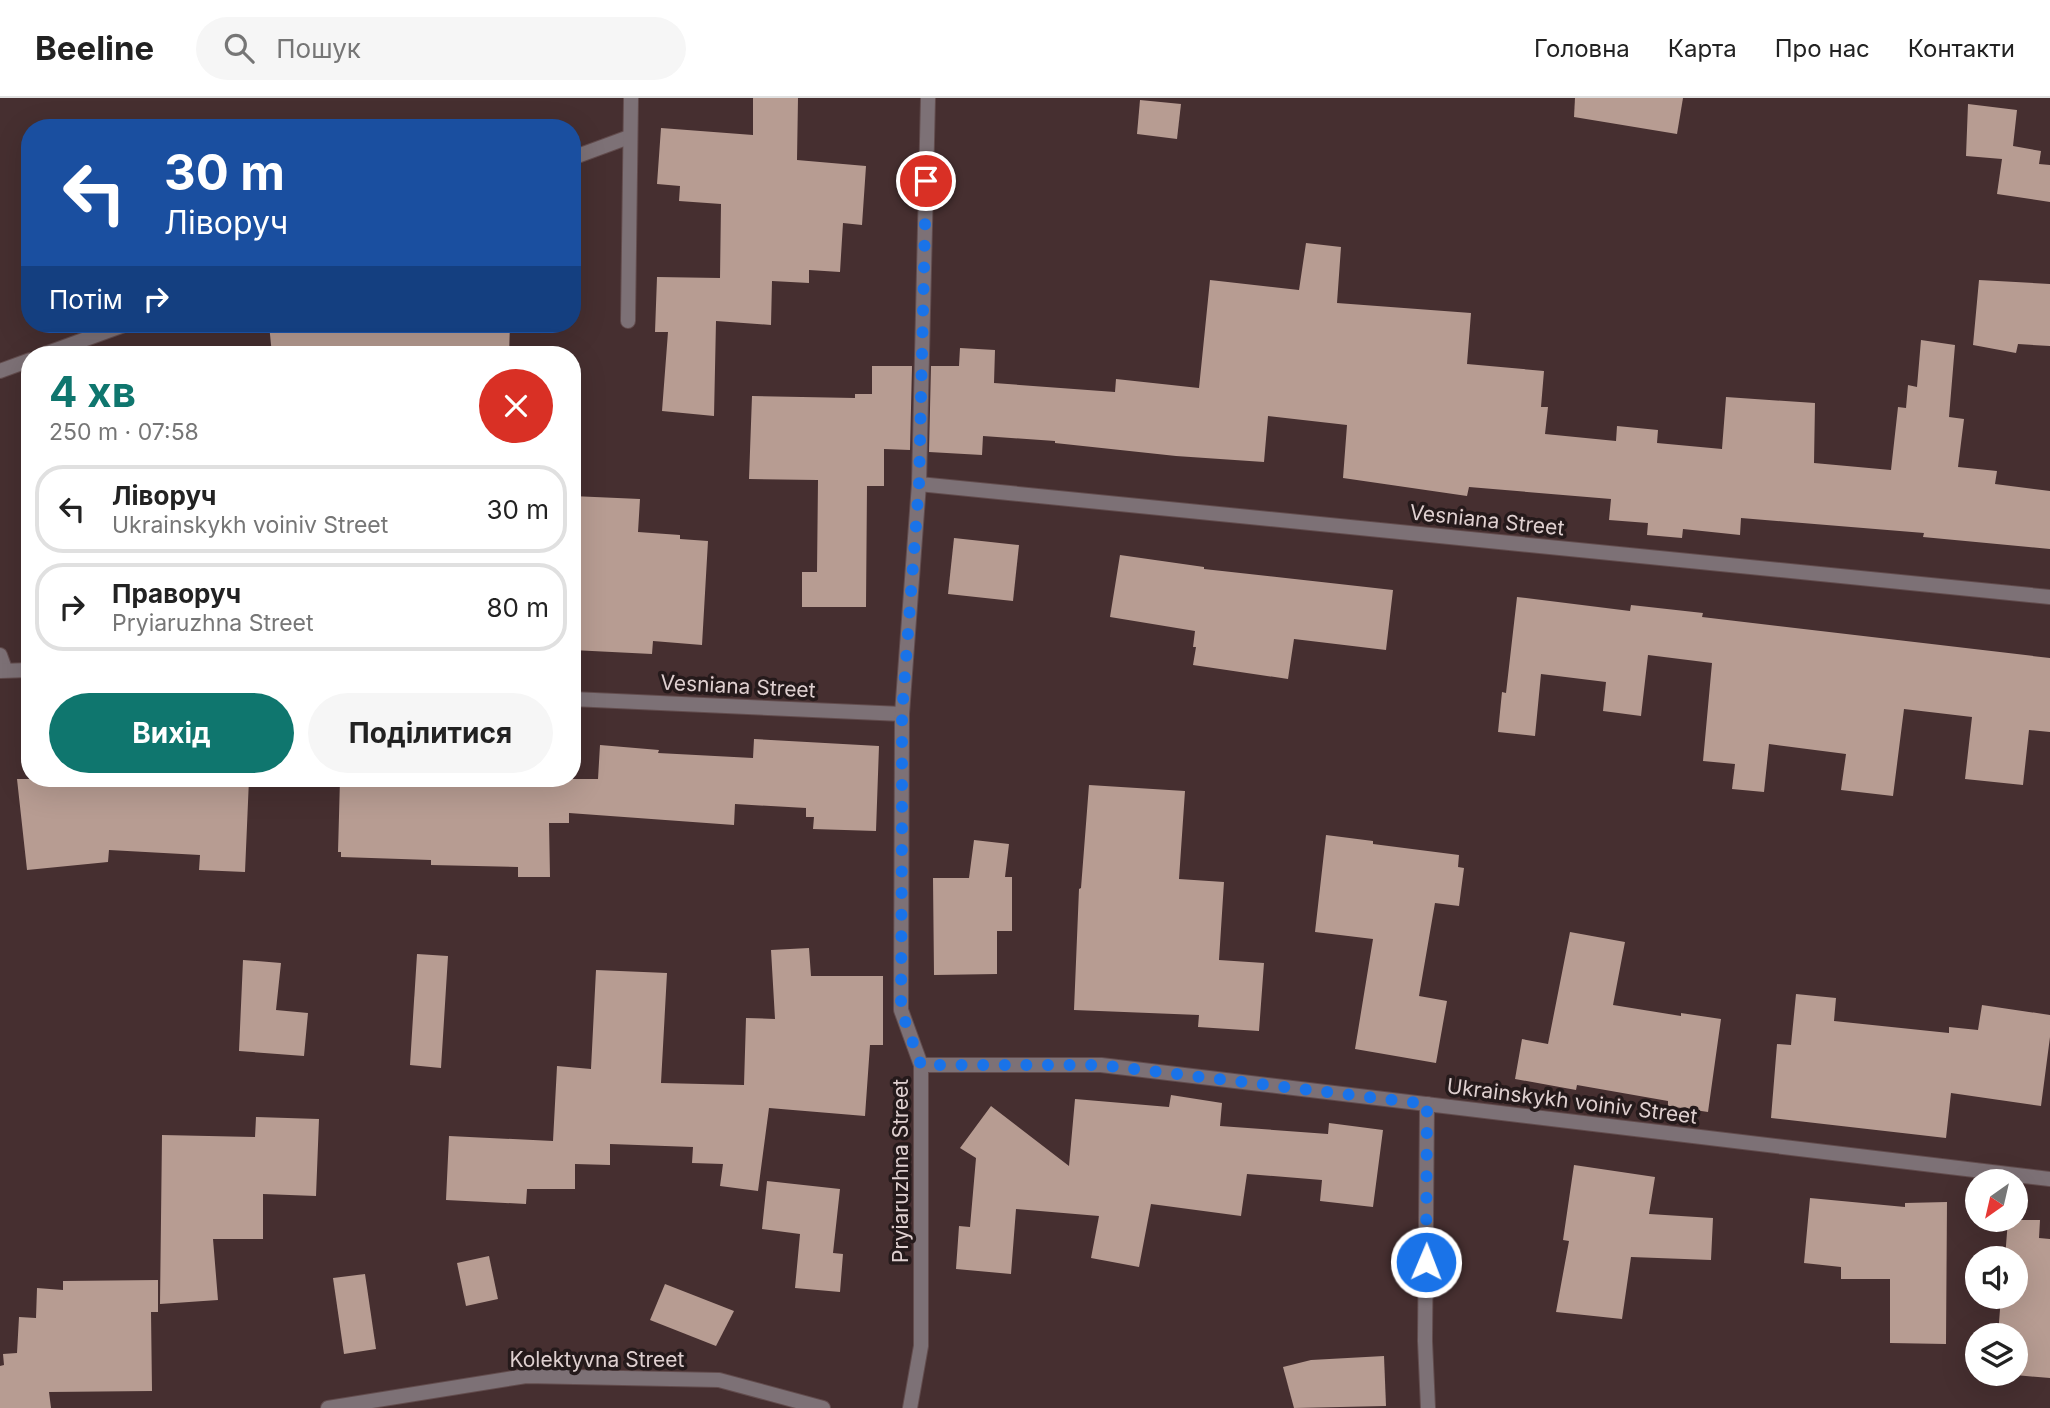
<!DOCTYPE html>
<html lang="uk">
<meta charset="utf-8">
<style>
:root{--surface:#fff;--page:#f6f6f6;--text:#222;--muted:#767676;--line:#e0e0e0;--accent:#0f766e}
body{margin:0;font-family:Inter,sans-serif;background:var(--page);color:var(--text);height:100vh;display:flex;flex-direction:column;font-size:26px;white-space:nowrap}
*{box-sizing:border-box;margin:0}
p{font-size:23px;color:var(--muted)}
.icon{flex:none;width:38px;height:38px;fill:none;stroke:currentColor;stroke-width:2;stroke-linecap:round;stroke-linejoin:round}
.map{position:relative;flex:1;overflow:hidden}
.panel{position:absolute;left:21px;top:248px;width:560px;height:441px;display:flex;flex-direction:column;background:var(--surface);border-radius:28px;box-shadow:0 7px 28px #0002}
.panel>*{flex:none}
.top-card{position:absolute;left:21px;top:21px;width:560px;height:214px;border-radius:28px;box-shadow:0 7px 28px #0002;background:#1a4fa0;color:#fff;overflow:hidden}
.needle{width:46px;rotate:214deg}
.fabs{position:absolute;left:1965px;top:1071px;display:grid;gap:14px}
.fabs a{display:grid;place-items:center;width:63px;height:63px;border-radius:50%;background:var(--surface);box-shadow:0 7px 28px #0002;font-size:35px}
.pin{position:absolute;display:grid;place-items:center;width:60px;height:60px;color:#fff;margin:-30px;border:4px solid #fff;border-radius:50%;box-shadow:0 2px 7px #0007}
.me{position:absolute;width:77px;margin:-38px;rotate:1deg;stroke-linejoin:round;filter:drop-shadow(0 0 5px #0008)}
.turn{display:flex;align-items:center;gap:24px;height:147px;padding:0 28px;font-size:32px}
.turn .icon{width:91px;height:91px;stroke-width:2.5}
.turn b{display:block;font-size:49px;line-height:60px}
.then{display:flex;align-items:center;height:66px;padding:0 28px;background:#0003;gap:14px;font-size:26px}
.round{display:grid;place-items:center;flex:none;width:74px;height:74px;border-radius:37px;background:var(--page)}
.headline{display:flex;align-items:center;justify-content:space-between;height:119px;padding:0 28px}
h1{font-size:42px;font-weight:700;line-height:52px;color:var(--accent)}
.button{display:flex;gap:14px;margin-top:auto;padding:14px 28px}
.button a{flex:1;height:80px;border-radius:42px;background:var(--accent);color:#fff;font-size:28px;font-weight:700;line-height:80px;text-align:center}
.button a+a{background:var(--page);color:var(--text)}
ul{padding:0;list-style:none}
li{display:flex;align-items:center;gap:21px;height:88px;margin:0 14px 10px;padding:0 14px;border:4px solid var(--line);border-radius:28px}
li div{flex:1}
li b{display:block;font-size:26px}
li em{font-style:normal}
header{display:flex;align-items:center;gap:42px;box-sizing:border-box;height:98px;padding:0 35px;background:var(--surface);border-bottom:2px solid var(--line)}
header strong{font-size:33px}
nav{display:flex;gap:38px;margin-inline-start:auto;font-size:24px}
.search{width:490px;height:63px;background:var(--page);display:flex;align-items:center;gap:18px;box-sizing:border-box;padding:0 24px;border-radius:38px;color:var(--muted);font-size:26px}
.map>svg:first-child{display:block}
.building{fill:#b79c92}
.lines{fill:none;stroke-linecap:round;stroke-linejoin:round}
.lane-casing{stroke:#624c4d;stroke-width:16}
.street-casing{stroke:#624c4d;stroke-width:16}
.lane{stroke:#7d7176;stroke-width:14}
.street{stroke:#7d7176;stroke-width:14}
.route{stroke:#1a73e8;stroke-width:12;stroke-dasharray:0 21.6}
.labels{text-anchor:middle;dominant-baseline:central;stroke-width:7;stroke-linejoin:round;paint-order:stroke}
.street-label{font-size:21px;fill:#dfd0d0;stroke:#251a1b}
</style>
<header>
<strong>Beeline</strong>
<div class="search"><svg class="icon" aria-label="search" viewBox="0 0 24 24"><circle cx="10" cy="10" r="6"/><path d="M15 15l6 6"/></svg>Пошук</div>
<nav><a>Головна</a><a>Карта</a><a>Про нас</a><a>Контакти</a></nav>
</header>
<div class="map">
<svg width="2050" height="1310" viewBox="0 0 2050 1310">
<rect width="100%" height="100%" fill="#462f30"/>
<g class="building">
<path d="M 753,0 L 798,0 L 797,62 L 866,68 L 862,127 L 843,125 L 840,174 L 809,172 L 809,185 L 772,183 L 771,227 L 716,223 L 714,318 L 662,313 L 668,234 L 655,234 L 657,179 L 720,180 L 721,106 L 679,103 L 680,88 L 657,86 L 661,30 L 753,37 Z"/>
<path d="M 1575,0 L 1683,0 L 1677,36 L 1574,19 Z"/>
<path d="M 1140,2 L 1181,6 L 1177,41 L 1137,36 Z"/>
<path d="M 1968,6 L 2017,12 L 2013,48 L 2041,53 L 2039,66 L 2050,67 L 2050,104 L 1997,96 L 2002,61 L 1966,58 Z"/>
<path d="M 1306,145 L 1341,149 L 1337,205 L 1471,215 L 1467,266 L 1544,273 L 1541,309 L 1548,309 L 1545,336 L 1616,343 L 1617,328 L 1658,332 L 1657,345 L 1722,351 L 1726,299 L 1815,305 L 1814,365 L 1891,372 L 1898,309 L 1906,310 L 1908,287 L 1917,289 L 1921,242 L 1955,247 L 1949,319 L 1964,321 L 1958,369 L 1997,373 L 1995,386 L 2050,393 L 2050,451 L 1923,439 L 1924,435 L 1741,420 L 1740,437 L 1683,431 L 1682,440 L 1647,437 L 1648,425 L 1609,422 L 1611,401 L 1469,389 L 1467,398 L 1343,380 L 1347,327 L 1268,318 L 1264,364 L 1176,358 L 1055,345 L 1055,343 L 983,338 L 982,357 L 929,354 L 931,268 L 959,268 L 960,250 L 995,252 L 994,285 L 1115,294 L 1116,281 L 1199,290 L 1210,182 L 1299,192 Z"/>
<path d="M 1979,182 L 2050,186 L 2050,248 L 2018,246 L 2016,255 L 1973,247 Z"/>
<path d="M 269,226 L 510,226 L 509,257 L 272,257 Z"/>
<path d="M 872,268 L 912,268 L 910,352 L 884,351 L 884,388 L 867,388 L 866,509 L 802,509 L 802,474 L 817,474 L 818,382 L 749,381 L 752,298 L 855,300 L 855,296 L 872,296 Z"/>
<path d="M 572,398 L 640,401 L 638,434 L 680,437 L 680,441 L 708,443 L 702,547 L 653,543 L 652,556 L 572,552 Z"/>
<path d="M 954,440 L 1019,447 L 1013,503 L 948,496 Z"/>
<path d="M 1120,457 L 1204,469 L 1204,471 L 1393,492 L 1386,552 L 1294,541 L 1288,581 L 1193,567 L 1196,549 L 1193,549 L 1195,533 L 1110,519 Z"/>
<path d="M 1517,499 L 1630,513 L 1631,507 L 1703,515 L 1702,519 L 2050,560 L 2050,634 L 2029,632 L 2023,687 L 1965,681 L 1972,619 L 1904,611 L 1893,698 L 1841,692 L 1846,656 L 1769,646 L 1764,694 L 1732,691 L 1735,666 L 1703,663 L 1712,565 L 1648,557 L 1641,618 L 1603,613 L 1606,584 L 1541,576 L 1535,638 L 1498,634 L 1502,594 L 1506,595 Z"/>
<path d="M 754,641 L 879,648 L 876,733 L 813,731 L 814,719 L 806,719 L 806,710 L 735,706 L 734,727 L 569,715 L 569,725 L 549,725 L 550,779 L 518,779 L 518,769 L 431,767 L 431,762 L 341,759 L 341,754 L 338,754 L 340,681 L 598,681 L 600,647 L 659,652 L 658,655 L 753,660 Z"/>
<path d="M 17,681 L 249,681 L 245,774 L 199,772 L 200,757 L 109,752 L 108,764 L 27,772 Z"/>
<path d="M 1089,687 L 1185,693 L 1179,781 L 1224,784 L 1219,862 L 1264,865 L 1259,933 L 1198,929 L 1199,917 L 1074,912 L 1079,791 L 1081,790 Z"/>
<path d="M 1326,737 L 1373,743 L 1373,746 L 1459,757 L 1458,769 L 1464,770 L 1459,808 L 1435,805 L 1419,898 L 1447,903 L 1436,965 L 1355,951 L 1373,841 L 1315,834 Z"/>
<path d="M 974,742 L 1009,746 L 1005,779 L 1012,779 L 1012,833 L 997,833 L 997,876 L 934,877 L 933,780 L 969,780 Z"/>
<path d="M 1570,834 L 1625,844 L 1613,907 L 1681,918 L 1681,915 L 1721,921 L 1708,1014 L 1668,1008 L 1668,1003 L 1577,987 L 1576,992 L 1515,981 L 1522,941 L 1548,946 Z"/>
<path d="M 809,850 L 811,878 L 883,878 L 883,947 L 870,947 L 865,1018 L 769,1010 L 758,1093 L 720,1088 L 723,1066 L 692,1065 L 693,1049 L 610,1046 L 610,1067 L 575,1066 L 575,1091 L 527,1091 L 526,1106 L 446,1102 L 449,1038 L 553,1043 L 557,968 L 591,971 L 596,872 L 667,875 L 661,985 L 744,987 L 746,920 L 775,921 L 771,852 Z"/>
<path d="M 417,856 L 448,858 L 441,970 L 410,967 Z"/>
<path d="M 243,862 L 281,865 L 276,912 L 308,915 L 304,958 L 239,953 Z"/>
<path d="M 1796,896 L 1836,900 L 1834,923 L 1949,935 L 1949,929 L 1978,932 L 1982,907 L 2050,917 L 2050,939 L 2041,1008 L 1951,995 L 1946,1040 L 1771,1020 L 1777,946 L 1791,947 Z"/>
<path d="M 1171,997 L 1222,1005 L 1220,1028 L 1328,1036 L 1329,1025 L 1383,1032 L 1373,1109 L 1320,1103 L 1322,1082 L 1247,1076 L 1241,1118 L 1151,1106 L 1139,1169 L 1091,1160 L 1099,1118 L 1016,1111 L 1011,1176 L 956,1171 L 959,1128 L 970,1129 L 976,1060 L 960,1050 L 991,1008 L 1069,1068 L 1075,1001 L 1169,1009 Z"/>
<path d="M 256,1019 L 319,1021 L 316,1098 L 263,1096 L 263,1141 L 213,1141 L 218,1202 L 160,1206 L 162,1037 L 255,1039 Z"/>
<path d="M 1574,1067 L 1655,1079 L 1649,1116 L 1713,1120 L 1711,1162 L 1631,1159 L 1622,1221 L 1556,1214 L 1569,1143 L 1563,1142 Z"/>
<path d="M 767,1083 L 840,1091 L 833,1155 L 843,1156 L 840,1194 L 795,1190 L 800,1136 L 762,1131 Z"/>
<path d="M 1810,1100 L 1905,1109 L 1905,1105 L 1947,1104 L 1946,1246 L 1890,1245 L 1890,1181 L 1841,1181 L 1841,1169 L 1804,1165 Z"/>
<path d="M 2008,1122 L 2040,1122 L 2039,1140 L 2050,1141 L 2050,1280 L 2015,1277 L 2016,1237 L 1998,1237 L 2001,1199 L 2016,1199 L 2016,1160 L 2005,1160 Z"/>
<path d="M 489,1158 L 498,1201 L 466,1208 L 457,1165 Z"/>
<path d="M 365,1176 L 376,1251 L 344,1256 L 333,1180 Z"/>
<path d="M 158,1182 L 158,1214 L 151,1214 L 152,1293 L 49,1294 L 51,1310 L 0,1310 L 0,1268 L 4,1267 L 3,1256 L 17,1255 L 19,1219 L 36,1220 L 37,1190 L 63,1192 L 63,1183 Z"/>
<path d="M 665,1186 L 734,1213 L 716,1248 L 650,1222 Z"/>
<path d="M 1384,1258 L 1386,1308 L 1294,1310 L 1283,1269 L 1311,1262 Z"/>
</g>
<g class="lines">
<defs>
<g id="lane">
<path d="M 572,60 L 629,39"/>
<path d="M 628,223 L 631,0"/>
<path d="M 42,257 L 127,226"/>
<path d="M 0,273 L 30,262"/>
<path d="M 0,557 L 5,571"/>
</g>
<g id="street">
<path d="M 919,386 L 2050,499"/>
<path d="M 0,573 L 30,572"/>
<path d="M 572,601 L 902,616"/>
<path d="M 921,967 L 1101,967 L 2050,1081"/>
<path d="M 1427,1006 L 1425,1243 L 1428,1310"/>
<path d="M 328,1310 L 526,1278 L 719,1282 L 823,1310"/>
<path d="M 910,1310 L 921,1248 L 921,967 L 901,912 L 902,616 L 919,386 L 928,0"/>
</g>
</defs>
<use href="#lane" class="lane-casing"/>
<use href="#street" class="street-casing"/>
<use href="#lane" class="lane"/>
<use href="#street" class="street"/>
</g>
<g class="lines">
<path class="route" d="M 926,83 L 919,386 L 902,616 L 902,724 L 901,912 L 921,967 L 1101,967 L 1427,1006 L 1426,1164"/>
</g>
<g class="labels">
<g class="street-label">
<text transform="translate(1487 422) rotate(6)">Vesniana Street</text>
<text transform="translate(738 588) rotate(3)">Vesniana Street</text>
<text transform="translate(1572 1003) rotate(7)">Ukrainskykh voiniv Street</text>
<text transform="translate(900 1073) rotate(-90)">Pryiaruzhna Street</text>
<text x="597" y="1261">Kolektyvna Street</text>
</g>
</g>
</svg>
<div class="fabs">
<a><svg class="needle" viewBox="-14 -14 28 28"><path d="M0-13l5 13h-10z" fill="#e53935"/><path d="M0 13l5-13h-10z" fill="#767676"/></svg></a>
<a><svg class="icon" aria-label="sound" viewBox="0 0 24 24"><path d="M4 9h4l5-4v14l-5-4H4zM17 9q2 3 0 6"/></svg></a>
<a><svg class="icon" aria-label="layers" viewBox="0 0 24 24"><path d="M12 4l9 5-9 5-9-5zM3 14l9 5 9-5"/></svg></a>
</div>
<div class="pin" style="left:926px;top:83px;background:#d93025"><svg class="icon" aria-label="arrive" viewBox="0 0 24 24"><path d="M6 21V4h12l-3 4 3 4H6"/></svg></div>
<svg class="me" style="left:1426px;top:1164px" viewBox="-20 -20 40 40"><circle r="17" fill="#1a73e8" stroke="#fff" stroke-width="3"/><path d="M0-11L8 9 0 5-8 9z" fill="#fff"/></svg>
<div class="top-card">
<div class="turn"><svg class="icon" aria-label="left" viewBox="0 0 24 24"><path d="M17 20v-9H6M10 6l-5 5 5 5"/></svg><div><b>30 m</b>Ліворуч</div></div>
<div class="then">Потім<svg class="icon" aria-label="right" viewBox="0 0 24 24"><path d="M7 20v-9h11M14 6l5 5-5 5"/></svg></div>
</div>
<section class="panel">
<div class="headline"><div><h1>4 хв</h1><p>250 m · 07:58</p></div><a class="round" style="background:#d93025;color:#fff"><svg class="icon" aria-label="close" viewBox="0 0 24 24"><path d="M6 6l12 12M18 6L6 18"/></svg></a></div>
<ul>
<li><svg class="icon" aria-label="left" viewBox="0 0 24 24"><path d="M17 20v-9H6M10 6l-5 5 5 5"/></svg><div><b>Ліворуч</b><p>Ukrainskykh voiniv Street</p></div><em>30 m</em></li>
<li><svg class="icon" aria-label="right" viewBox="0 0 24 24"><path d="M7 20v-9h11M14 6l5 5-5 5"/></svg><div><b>Праворуч</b><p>Pryiaruzhna Street</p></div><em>80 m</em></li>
</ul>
<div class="button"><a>Вихід</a><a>Поділитися</a></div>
</section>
</div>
